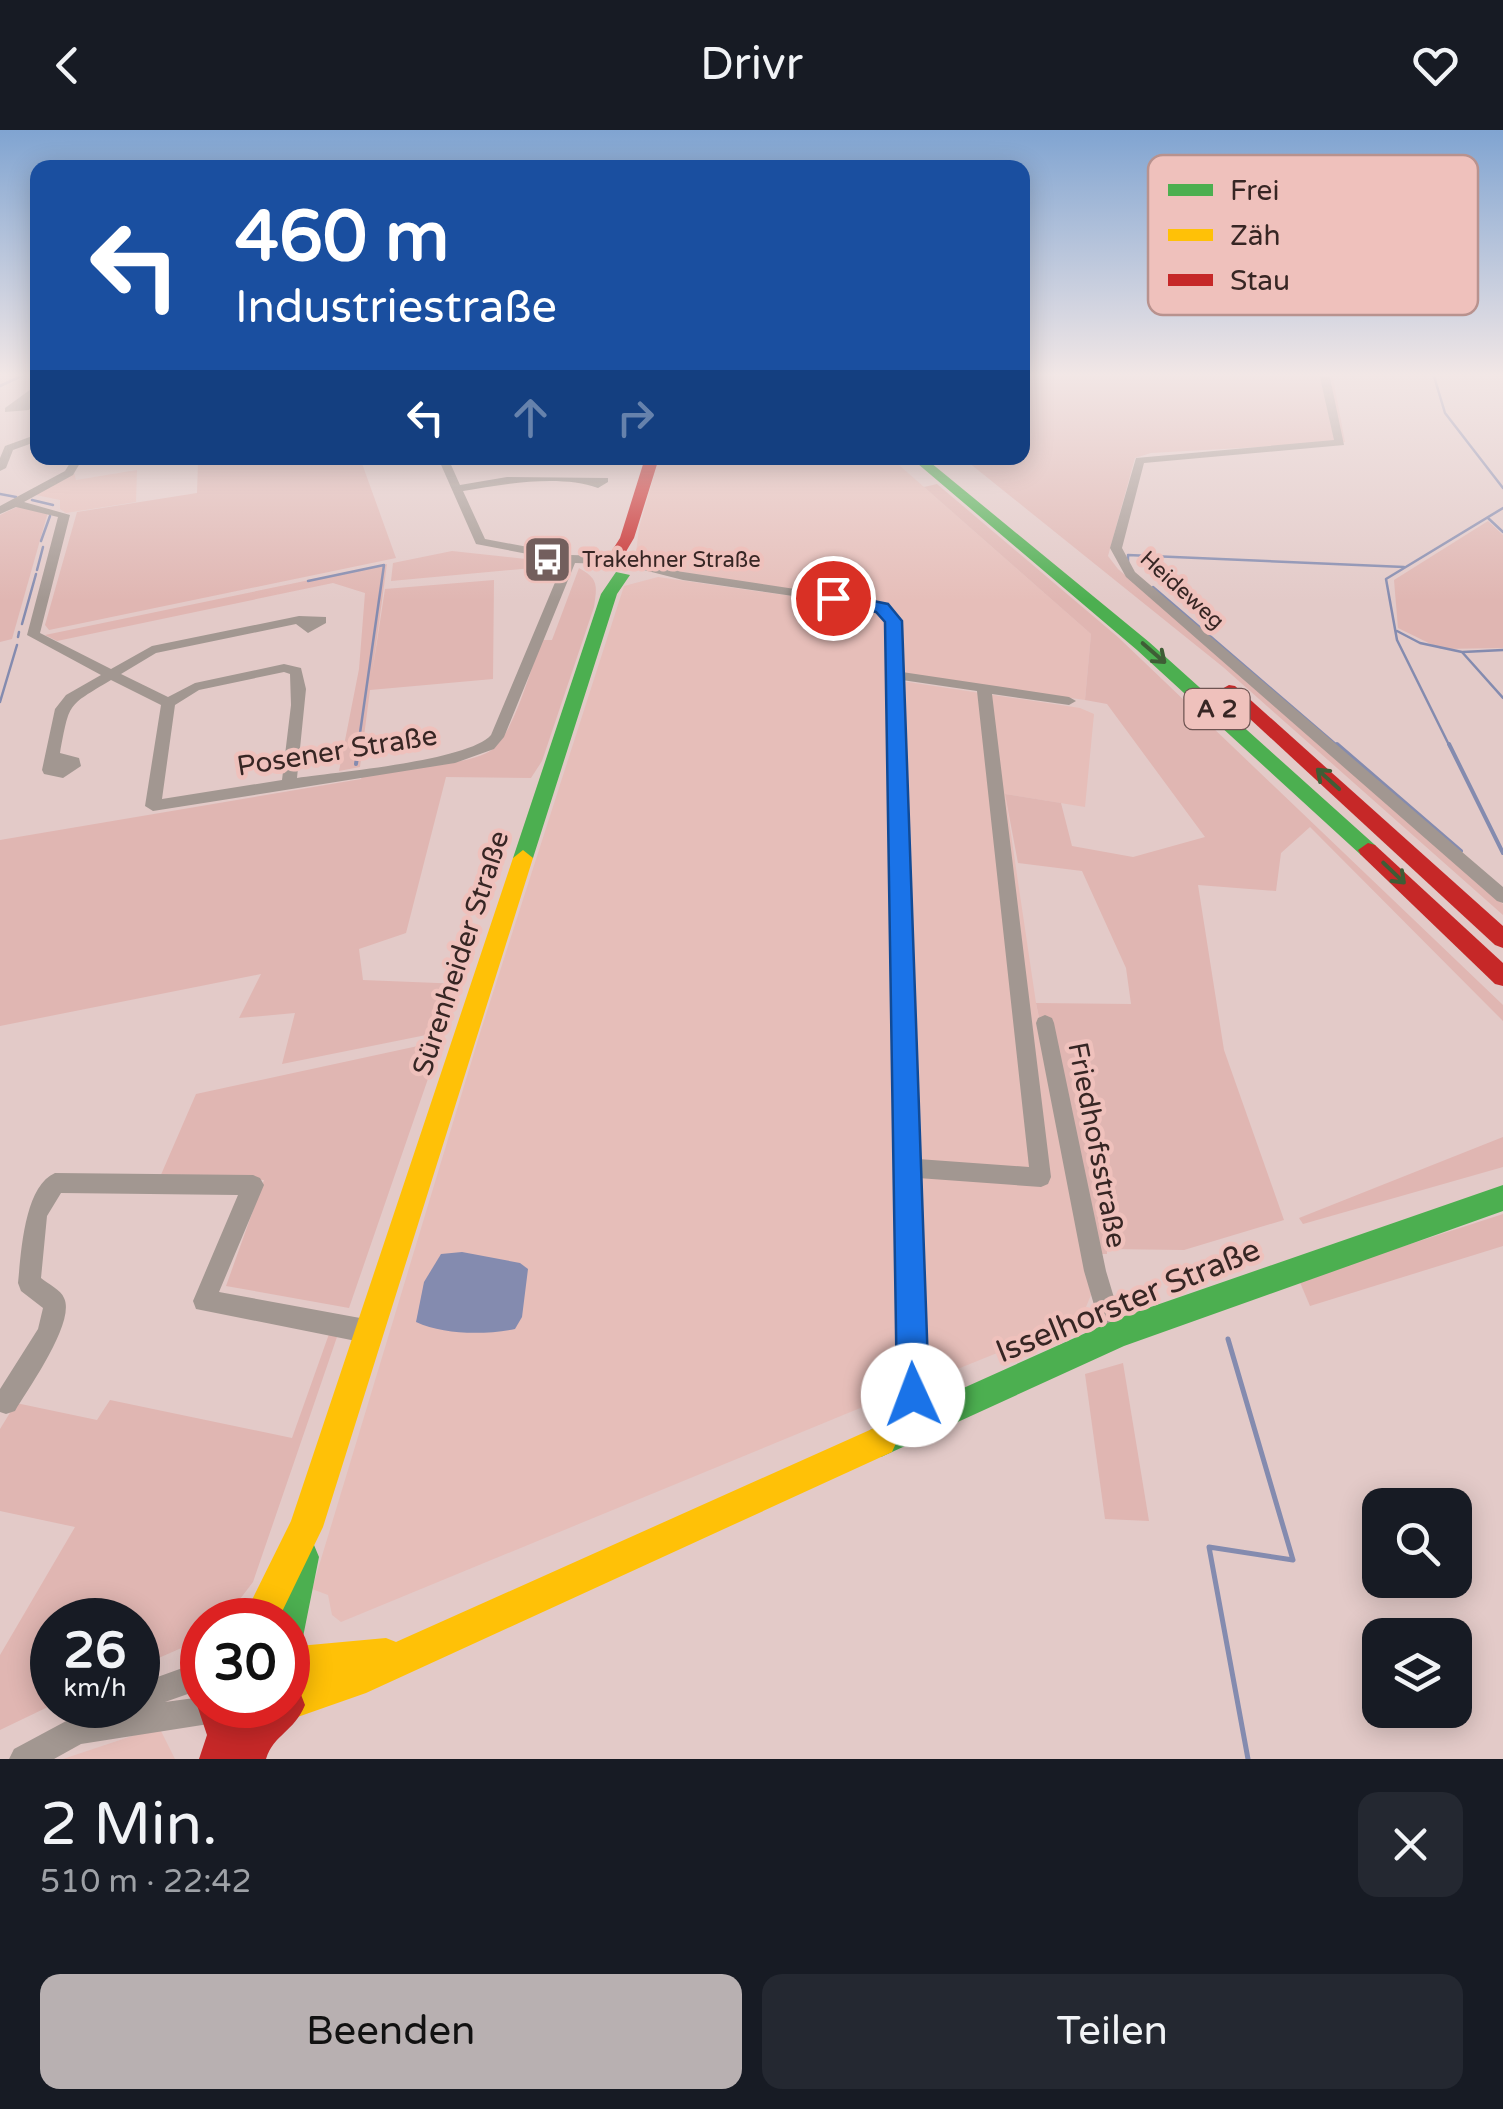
<!DOCTYPE html>
<html lang="de">
<meta charset="utf-8">
<style>
:root{--surface:#171b24;--page:#242831;--text:#f1f3f6;--muted:#9ea1a6;--accent:#b8b0b1}
body{margin:0;font-family:"Varela Round",sans-serif;background:var(--page);color:var(--text);height:100vh;display:flex;flex-direction:column;font-size:38px;white-space:nowrap}
*{box-sizing:border-box;margin:0}
p{font-size:32px;color:var(--muted)}
.icon{flex:none;width:55px;height:55px;fill:none;stroke:currentColor;stroke-width:2;stroke-linecap:round;stroke-linejoin:round}
.map{position:relative;height:1629px;overflow:hidden}
.side{display:flex;flex-direction:column;background:var(--surface);flex:1}
.side>*{flex:none}
.guide{position:absolute;left:30px;top:30px;width:1000px;height:305px;border-radius:20px;box-shadow:0 5px 25px #0003;background:#1a4fa0;color:#fff;overflow:hidden}
.tools{position:absolute;left:1362px;top:1358px;display:grid;gap:20px}
.tools a{display:grid;place-items:center;width:110px;height:110px;border-radius:20px;background:var(--surface);box-shadow:0 5px 25px #0003;font-size:50px}
.speed{position:absolute;left:30px;top:1468px;display:flex;gap:20px;font-size:50px;font-weight:700;text-align:center}
.speed>*{display:grid;place-content:center;width:130px;height:130px;border-radius:50%;background:var(--surface);box-shadow:0 5px 25px #0003;line-height:1}
.speed small{font-size:25px;font-weight:400}
.speed .limit{border:15px solid #d22;background:#fff;color:#111}
.pin{position:absolute;display:grid;place-items:center;width:85px;height:85px;color:#fff;margin:-42px;border:5px solid #fff;border-radius:50%;box-shadow:0 2px 10px #0007}
.me{position:absolute;width:110px;margin:-55px;rotate:358deg;stroke-linejoin:round;filter:drop-shadow(0 0 8px #0008)}
.turn{display:flex;align-items:center;gap:35px;height:210px;padding:0 40px;font-size:45px}
.turn .icon{width:130px;height:130px;stroke-width:2.5}
.turn b{display:block;font-size:70px;line-height:85px}
.lanes{display:flex;align-items:center;height:95px;padding:0 40px;background:#0003;justify-content:center;gap:50px;direction:ltr}
.lanes .off{opacity:.35}
.round{display:grid;place-items:center;flex:none;width:105px;height:105px;border-radius:20px;background:var(--page)}
.overview{display:flex;align-items:center;justify-content:space-between;height:170px;padding:0 40px}
h1{font-size:60px;font-weight:600;line-height:75px}
.action{display:flex;gap:20px;margin-top:auto;padding:20px 40px}
.action a{flex:1;height:115px;border-radius:20px;background:var(--accent);color:#111;font-size:40px;font-weight:600;line-height:115px;text-align:center}
.action a+a{background:var(--page);color:var(--text)}
header{display:flex;justify-content:space-between;align-items:center;height:130px;padding:0 40px;background:var(--surface);font-size:45px;font-weight:600}
.map>svg:first-child{display:block}
.built{fill:#e6beb9}
.green{fill:#e0b6b2}
.water{fill:#848baf}
.lines{fill:none;stroke-linecap:round;stroke-linejoin:round}
.stream-far2{stroke:#848baf;stroke-width:2.5}
.stream-far1{stroke:#848baf;stroke-width:4}
.stream{stroke:#848baf;stroke-width:5}
.street{fill:#a29791;fill-rule:evenodd}
.fast{fill:#4caf50;fill-rule:evenodd}
.slow{fill:#ffc107;fill-rule:evenodd}
.jam{fill:#c62828;fill-rule:evenodd}
.oneway{stroke:#3f5d36}
.route{fill:#1a73e8;stroke:#114b97;stroke-width:2.5}
.labels{text-anchor:middle;dominant-baseline:central;stroke-width:9;stroke-linejoin:round;paint-order:stroke}
.far-poi-label{font-size:22px;fill:#372624;stroke:#efc1bc;text-anchor:start}
.far-street-label{font-size:22px;fill:#372624;stroke:#efc1bc}
.shield{fill:#efc1bc;stroke:#6e5452;stroke-width:2.5}
.shield-label{font-size:25px;font-weight:bold;fill:#372624}
.street-label{font-size:28px;fill:#372624;stroke:#efc1bc}
.near-street-label{font-size:32px;fill:#372624;stroke:#efc1bc}
.key{fill:#efc1bc;stroke:#b8928e;stroke-width:2.5}
.key-label{font-size:28px;fill:#372624}
</style>
<header><svg class="icon" aria-label="back" viewBox="0 0 24 24"><path d="M15 5l-7 7 7 7"/></svg>Drivr<svg class="icon" aria-label="heart" viewBox="0 0 24 24"><path d="M12 20l-8-8c-3-5 5-10 8-4 3-6 11-1 8 4z"/></svg></header>
<div class="map">
<svg width="1503" height="1629" viewBox="0 0 1503 1629">
<rect width="100%" height="100%" fill="#e3cac8"/>
<g class="built">
<path d="M 659,328 L 891,328 L 1091,504 L 1085,570 L 901,543 L 899,488 L 884,475 L 663,439 L 643,431 L 636,423 L 639,398 Z"/>
<path d="M 137,340 L 136,372 L 66,383 L 60,379 L 60,370 L 36,365 L 74,342 L 76,350 Z"/>
<path d="M 658,447 L 854,475 L 875,481 L 886,491 L 899,1262 L 341,1492 L 332,1485 L 328,1465 L 312,1459 L 481,900 L 624,456 Z"/>
<path d="M 901,551 L 1080,578 L 1094,584 L 1085,677 L 1005,664 L 1036,873 L 1091,1165 L 1081,1189 L 928,1251 L 920,1201 Z"/>
<path d="M 159,1597 L 175,1629 L 63,1629 Z"/>
</g>
<g class="green">
<path d="M 1023,243 L 1332,243 L 1345,312 L 1151,323 L 1135,328 L 1108,426 L 1118,439 L 1462,735 L 1503,774 L 1503,785 L 1223,537 L 963,328 L 1022,328 Z"/>
<path d="M 223,328 L 360,328 L 396,428 L 49,500 L 45,495 L 77,382 L 197,363 L 198,332 Z"/>
<path d="M 937,354 L 1119,508 L 1503,875 L 1503,891 L 1310,697 L 1281,723 L 1276,761 L 1198,755 L 1224,920 L 1284,1090 L 1184,1120 L 1107,1119 L 1107,1124 L 1087,1124 L 1036,873 L 1131,874 L 1126,838 L 1082,741 L 1018,733 L 1005,664 L 1061,673 L 1072,716 L 1133,727 L 1205,707 L 1107,574 L 1085,570 L 1091,504 L 924,357 Z"/>
<path d="M 19,376 L 48,382 L 12,509 L 0,512 L 0,385 Z"/>
<path d="M 1488,391 L 1503,405 L 1503,518 L 1441,519 L 1398,498 L 1394,450 Z"/>
<path d="M 452,421 L 535,430 L 533,438 L 391,451 L 393,433 Z"/>
<path d="M 387,434 L 372,544 L 385,459 L 494,450 L 493,549 L 370,560 L 360,637 L 339,641 L 359,539 L 365,463 L 333,453 L 57,511 L 45,505 Z"/>
<path d="M 579,438 C 599,449 597,456 594,477 L 542,631 L 531,648 L 446,647 L 406,803 L 359,819 L 363,850 L 462,854 L 446,901 L 282,934 L 295,883 L 239,888 L 261,844 L 0,896 L 0,710 L 361,649 L 363,643 C 393,639 475,636 494,618 C 515,600 531,537 542,510 L 552,510 Z"/>
<path d="M 441,911 L 349,1178 L 226,1156 L 264,1050 L 160,1047 L 196,964 Z"/>
<path d="M 1503,1007 L 1503,1037 L 1303,1094 L 1299,1088 Z"/>
<path d="M 1503,1084 L 1503,1116 L 1310,1176 L 1299,1150 Z"/>
<path d="M 329,1204 L 338,1204 L 253,1452 L 224,1490 L 202,1490 L 202,1509 L 138,1537 L 138,1490 L 52,1490 L 52,1575 L 0,1600 L 0,1525 L 75,1397 L 0,1381 L 0,1299 L 16,1273 L 97,1290 L 110,1270 L 292,1308 Z"/>
<path d="M 1123,1233 L 1149,1391 L 1105,1389 L 1085,1244 Z"/>
</g>
<path class="water" d="M 462,1122 L 520,1133 L 528,1139 L 522,1187 L 515,1199 C 485,1205 444,1205 416,1192 L 424,1152 L 441,1124 Z"/>
<g class="lines">
<g class="stream-far2">
<path d="M 1433,243 L 1445,283 L 1503,358"/>
<path d="M 0,256 L 28,243"/>
<path d="M 0,364 L 16,367"/>
<path d="M 32,370 L 53,375"/>
<path d="M 1488,388 L 1503,402"/>
<path d="M 41,411 L 50,386"/>
<path d="M 1128,434 L 1128,425 L 1404,437"/>
<path d="M 37,440 L 43,417"/>
<path d="M 308,451 L 384,435 L 358,617"/>
<path d="M 1153,457 L 1339,617"/>
<path d="M 22,494 L 36,444"/>
<path d="M 1397,501 L 1420,513 L 1462,522 L 1503,568"/>
<path d="M 18,507 L 19,502"/>
<path d="M 1463,522 L 1503,520"/>
<path d="M 0,572 L 17,515"/>
<path d="M 1450,617 L 1397,510 L 1386,449 L 1503,378"/>
</g>
<g class="stream-far1">
<path d="M 1337,614 L 1461,721"/>
<path d="M 1449,614 L 1503,723"/>
<path d="M 356,634 L 359,614"/>
</g>
<path class="stream" d="M 1228,1209 L 1293,1430 L 1209,1417 L 1248,1629"/>
<g class="street">
<path d="M 1319,243 L 1329,243 L 1344,315 L 1144,333 L 1122,418 L 1135,442 L 1503,757 L 1503,773 L 1497,771 L 1126,447 L 1110,418 L 1136,328 L 1334,310 Z"/>
<path d="M 38,254 L 38,262 L 29,269 L 34,272 L 29,280 L 5,282 L 5,278 Z"/>
<path d="M 38,304 L 38,311 L 13,320 L 6,338 L 0,341 L 0,328 L 5,316 Z"/>
<path d="M 73,328 L 83,328 L 73,345 L 24,372 L 70,385 L 40,503 L 111,539 L 152,516 L 299,486 L 326,487 L 326,493 L 308,503 L 296,494 L 156,523 L 121,544 L 168,567 L 195,553 L 284,534 L 301,538 L 306,559 L 297,648 C 336,642 468,631 491,605 L 564,431 L 476,414 L 438,328 L 448,328 L 460,355 L 507,347 L 608,348 L 608,352 L 598,358 C 560,344 503,354 463,361 L 485,409 L 571,425 L 606,426 L 612,430 L 606,434 L 575,433 L 504,607 L 494,619 L 455,633 L 153,681 L 145,676 L 161,575 L 111,550 C 66,577 70,572 60,623 L 79,628 L 81,636 L 63,648 L 44,644 L 42,640 L 55,579 L 66,565 L 101,545 L 27,505 L 58,387 L 16,377 L 0,384 L 0,376 L 65,341 ZM 284,542 L 290,544 L 291,575 L 282,650 L 162,669 L 175,575 L 199,560 Z"/>
<path d="M 636,430 L 683,442 L 874,471 C 909,483 901,512 902,542 L 1069,567 L 1076,571 L 1069,575 L 992,564 L 1051,1047 L 1048,1054 L 1041,1057 L 918,1048 L 925,1264 L 937,1291 L 934,1300 L 925,1303 L 916,1300 L 901,1265 L 888,492 L 878,481 L 868,477 L 683,450 L 632,437 L 632,431 ZM 902,550 L 977,561 L 1029,1037 L 918,1029 Z"/>
<path d="M 1045,885 L 1052,888 L 1054,893 L 1106,1141 L 1118,1181 L 1131,1203 L 1127,1211 L 1119,1215 L 1111,1211 L 1100,1195 L 1084,1141 L 1036,893 L 1038,888 Z"/>
<path d="M 55,1043 L 253,1045 L 260,1048 L 264,1055 L 219,1162 L 371,1190 L 379,1194 L 383,1202 L 379,1210 L 371,1214 L 196,1179 L 193,1171 L 238,1065 L 61,1063 L 47,1086 L 41,1148 C 48,1154 61,1160 64,1168 C 76,1192 28,1259 15,1281 L 6,1284 L 0,1282 L 0,1259 L 38,1199 L 43,1178 L 21,1161 L 18,1153 C 21,1124 24,1056 55,1043 Z"/>
<path d="M 202,1531 L 202,1559 L 165,1572 L 202,1567 L 202,1575 L 228,1575 L 229,1579 L 225,1589 L 215,1593 L 81,1614 L 54,1629 L 9,1629 L 14,1619 L 96,1575 L 138,1575 L 138,1554 Z"/>
</g>
<g class="fast">
<path d="M 911,328 L 925,328 L 1149,512 L 1375,715 L 1378,720 L 1375,725 L 1361,725 L 1137,520 Z"/>
<path d="M 616,442 L 630,445 L 617,464 L 533,728 L 523,736 L 516,733 L 513,728 L 601,464 Z"/>
<path d="M 1503,1055 L 1503,1081 L 1124,1216 L 881,1327 L 870,1322 L 865,1311 L 870,1300 L 1119,1188 Z"/>
<path d="M 302,1410 L 314,1415 L 319,1427 L 301,1517 L 288,1522 L 288,1490 L 273,1490 L 290,1415 Z"/>
</g>
<g class="slow">
<path d="M 523,720 L 533,728 L 323,1397 L 278,1490 L 242,1490 L 291,1391 L 513,728 Z"/>
<path d="M 881,1295 L 892,1300 L 897,1311 L 892,1322 L 366,1563 L 289,1590 L 276,1585 L 272,1575 L 288,1575 L 288,1554 L 304,1549 L 288,1545 L 288,1517 L 386,1508 L 396,1512 Z"/>
</g>
<g class="jam">
<path d="M 645,328 L 659,328 L 634,408 L 621,430 L 611,430 L 608,427 L 620,408 Z"/>
<path d="M 1229,555 L 1235,556 L 1503,796 L 1503,818 L 1495,815 L 1223,564 L 1220,560 Z"/>
<path d="M 1368,713 L 1375,715 L 1503,833 L 1503,856 L 1495,854 L 1361,725 L 1358,720 Z"/>
<path d="M 288,1557 L 300,1562 L 305,1575 C 294,1602 274,1604 266,1629 L 199,1629 L 207,1605 L 197,1575 L 202,1562 L 202,1575 L 233,1575 L 242,1585 L 261,1575 L 288,1575 Z"/>
</g>
</g>
<defs><path id="oneway-shaft" d="M-6 0H5M1.5-3L5.5 0L1.5 3" fill="none" stroke-width="1.6" stroke-linecap="round" stroke-linejoin="round" transform="scale(2.5)"/></defs>
<g class="oneway">
<use href="#oneway-shaft" transform="translate(1154 523) rotate(41)"/>
<use href="#oneway-shaft" transform="translate(1328 649) rotate(-138)"/>
<use href="#oneway-shaft" transform="translate(1394 743) rotate(44)"/>
</g>
<linearGradient id="sky" x2="0" y2="1"><stop stop-color="#80a4d1"/><stop offset="0.52" stop-color="#f2e7e6"/><stop offset="1" stop-color="#f2e7e6" stop-opacity="0"/></linearGradient>
<rect width="1503" height="471" fill="url(#sky)"/>
<path class="route" d="M 833,463 L 888,474 L 902,491 L 929,1265 L 924,1276 L 913,1281 L 902,1276 L 897,1265 L 885,492 L 876,482 L 827,472 L 825,468 Z"/>
<defs>
<symbol id="bus-square" viewBox="-11 -11 22 22"><rect x="-9" y="-9" width="18" height="18" rx="4" fill="#735f5d" stroke="#efc1bc"/><path d="M-5-6H5V4H4V6H2V4H-2V6H-4V4H-5ZM-3.5-4V0h7V-4ZM-3.5 1.2v1.5H-2V1.2ZM2 1.2v1.5H3.5V1.2Z" fill="#fff"/></symbol>
</defs>
<g fill-rule="evenodd">
<use href="#bus-square" x="520" y="402" width="55" height="55"/>
</g>
<g class="labels">
<g class="far-poi-label">
<text x="582" y="430">Trakehner Straße</text>
</g>
<g class="far-street-label">
<text transform="translate(1182 460) rotate(42)">Heideweg</text>
</g>
<rect class="shield" x="1184.5" y="559" width="65" height="40" rx="8"/>
<g class="shield-label">
<text x="1217" y="579">A 2</text>
</g>
<g class="street-label">
<text transform="translate(337 621) rotate(-9)">Posener Straße</text>
<text transform="translate(461 823) rotate(-72)">Sürenheider Straße</text>
<text transform="translate(1097 1015) rotate(79)">Friedhofsstraße</text>
</g>
<g class="near-street-label">
<text transform="translate(1128 1171) rotate(-22)">Isselhorster Straße</text>
</g>
</g>
<rect x="1148" y="25" width="330" height="160" rx="15" class="key"/>
<rect x="1168" y="54" width="45" height="12" fill="#4caf50"/>
<rect x="1168" y="99" width="45" height="12" fill="#ffc107"/>
<rect x="1168" y="144" width="45" height="12" fill="#c62828"/>
<g class="key-label">
<text x="1230" y="70">Frei</text>
<text x="1230" y="115">Zäh</text>
<text x="1230" y="160">Stau</text>
</g>
</svg>
<div class="tools">
<a><svg class="icon" aria-label="search" viewBox="0 0 24 24"><circle cx="10" cy="10" r="6"/><path d="M15 15l6 6"/></svg></a>
<a><svg class="icon" aria-label="layers" viewBox="0 0 24 24"><path d="M12 4l9 5-9 5-9-5zM3 14l9 5 9-5"/></svg></a>
</div>
<div class="speed"><div>26<small>km/h</small></div><div class="limit">30</div></div>
<div class="pin" style="left:833px;top:468px;background:#d93025"><svg class="icon" aria-label="arrive" viewBox="0 0 24 24"><path d="M6 21V4h12l-3 4 3 4H6"/></svg></div>
<svg class="me" style="left:913px;top:1265px" viewBox="-20 -20 40 40"><circle r="19" fill="#fff"/><path d="M0-13L10 11 0 6-10 11z" fill="#1a73e8"/></svg>
<div class="guide">
<div class="turn"><svg class="icon" aria-label="left" viewBox="0 0 24 24"><path d="M17 20v-9H6M10 6l-5 5 5 5"/></svg><div><b>460 m</b>Industriestraße</div></div>
<div class="lanes"><svg class="icon" aria-label="left" viewBox="0 0 24 24"><path d="M17 20v-9H6M10 6l-5 5 5 5"/></svg><svg class="icon off" aria-label="ahead" viewBox="0 0 24 24"><path d="M12 20V5M6 11l6-6 6 6"/></svg><svg class="icon off" aria-label="right" viewBox="0 0 24 24"><path d="M7 20v-9h11M14 6l5 5-5 5"/></svg></div>
</div>
</div>
<section class="side">
<div class="overview"><div><h1>2 Min.</h1><p>510 m · 22:42</p></div><a class="round"><svg class="icon" aria-label="close" viewBox="0 0 24 24"><path d="M6 6l12 12M18 6L6 18"/></svg></a></div>
<div class="action"><a>Beenden</a><a>Teilen</a></div>
</section>
